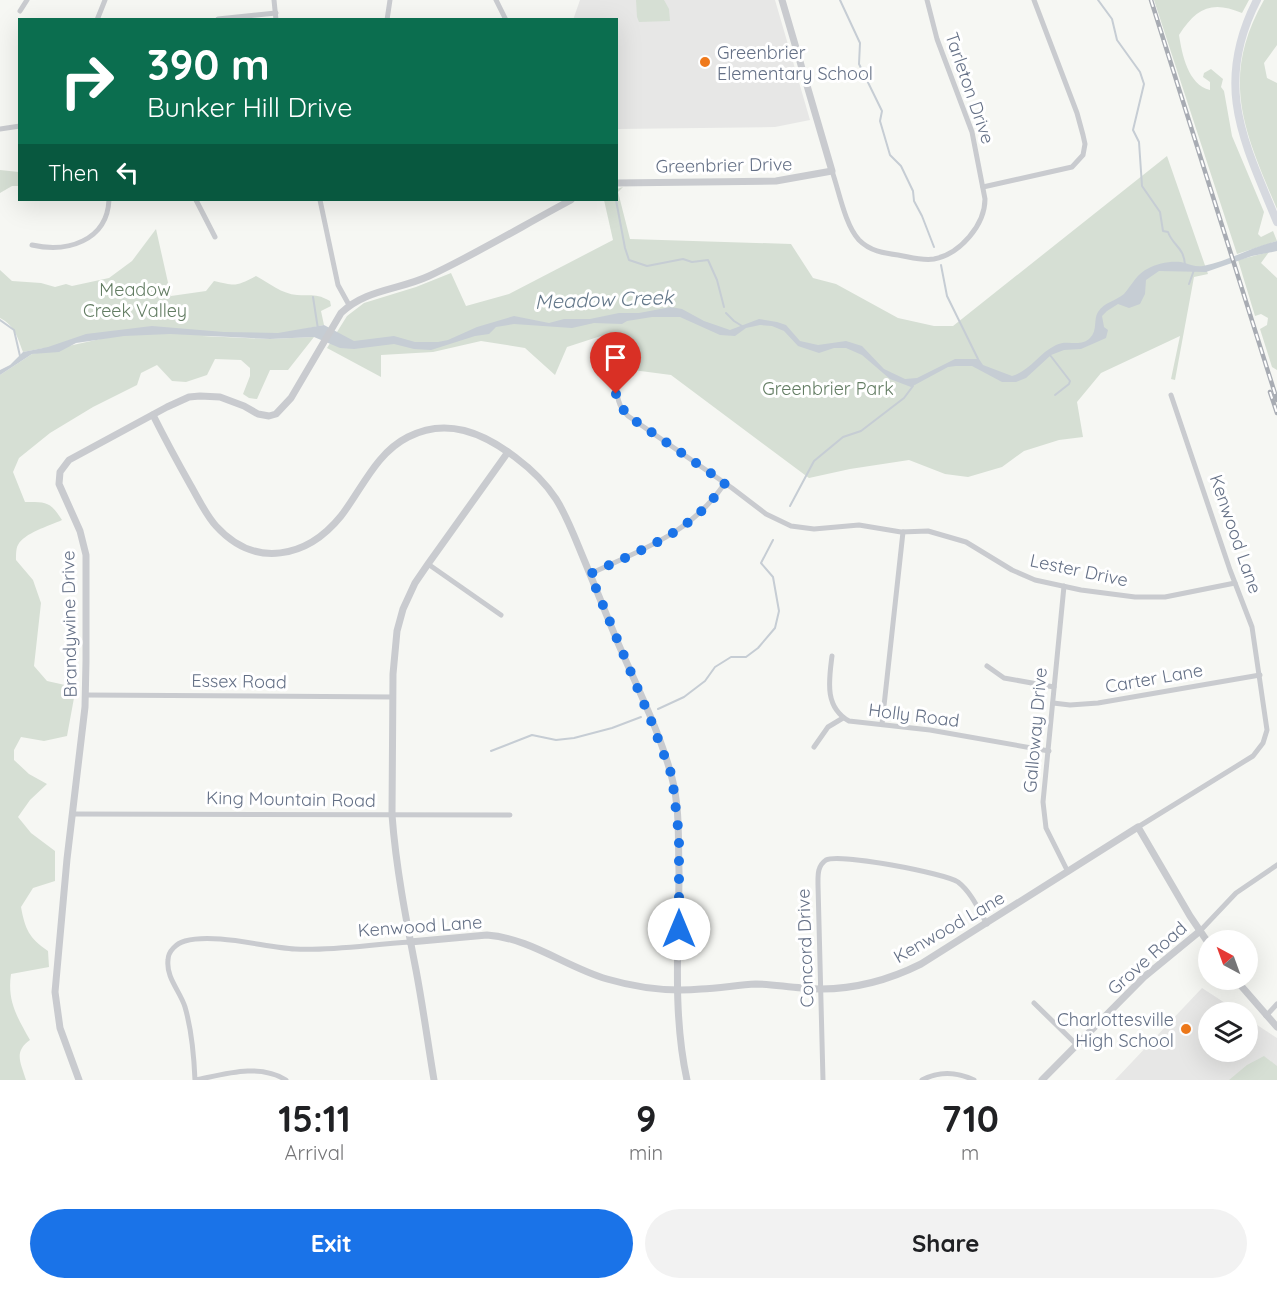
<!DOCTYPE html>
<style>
:root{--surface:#fff;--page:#f2f2f2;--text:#202124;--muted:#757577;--accent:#1a73e8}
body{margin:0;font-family:Quicksand,sans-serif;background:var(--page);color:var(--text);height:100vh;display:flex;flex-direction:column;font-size:22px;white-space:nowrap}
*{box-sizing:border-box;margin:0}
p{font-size:20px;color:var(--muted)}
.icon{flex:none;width:33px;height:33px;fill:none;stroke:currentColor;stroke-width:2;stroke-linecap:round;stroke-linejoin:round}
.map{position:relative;height:1080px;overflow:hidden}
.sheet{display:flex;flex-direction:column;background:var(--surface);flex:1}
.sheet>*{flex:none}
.banner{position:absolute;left:18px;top:18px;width:600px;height:183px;border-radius:0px;box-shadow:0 6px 24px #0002;background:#0b6e4f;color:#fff;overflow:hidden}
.needle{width:39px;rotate:319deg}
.fabs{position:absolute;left:1198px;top:930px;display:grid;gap:12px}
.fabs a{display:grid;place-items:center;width:60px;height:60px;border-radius:50%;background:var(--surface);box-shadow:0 6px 24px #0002;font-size:30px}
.pin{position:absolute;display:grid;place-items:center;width:51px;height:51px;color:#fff;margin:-62px -26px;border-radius:50% 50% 50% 0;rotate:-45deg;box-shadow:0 0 6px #0007}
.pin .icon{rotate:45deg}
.me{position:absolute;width:66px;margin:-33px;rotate:0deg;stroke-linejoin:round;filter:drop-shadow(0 0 4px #0008)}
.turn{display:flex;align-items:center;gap:21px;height:126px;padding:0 30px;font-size:27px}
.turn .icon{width:78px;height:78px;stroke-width:2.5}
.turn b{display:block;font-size:42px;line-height:51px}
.then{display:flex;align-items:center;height:57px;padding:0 30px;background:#0003;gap:12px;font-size:22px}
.eta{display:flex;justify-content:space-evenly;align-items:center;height:102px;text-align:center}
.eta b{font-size:36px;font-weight:800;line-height:42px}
.action{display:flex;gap:12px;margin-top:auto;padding:12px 30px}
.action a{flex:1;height:69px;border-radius:36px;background:var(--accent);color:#fff;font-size:24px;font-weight:800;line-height:69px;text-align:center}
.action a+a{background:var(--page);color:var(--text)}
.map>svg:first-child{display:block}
.built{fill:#e7e7e6}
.green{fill:#d6dfd4}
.water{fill:#c6cdd4}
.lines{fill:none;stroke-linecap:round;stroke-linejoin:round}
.stream{stroke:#c6cdd4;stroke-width:2}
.minor{stroke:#c9cbcf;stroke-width:5}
.tertiary{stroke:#c9cbcf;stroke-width:7}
.secondary{stroke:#d6d9df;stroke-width:8}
.rail-casing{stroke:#a8acb3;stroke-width:4.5}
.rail{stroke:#fff;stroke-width:2;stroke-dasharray:7;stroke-linecap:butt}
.route{stroke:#1a73e8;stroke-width:10;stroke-dasharray:0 18}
.poi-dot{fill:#ef791b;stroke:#fff;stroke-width:2}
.labels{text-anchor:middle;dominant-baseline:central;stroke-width:6;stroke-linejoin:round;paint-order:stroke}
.poi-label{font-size:18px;fill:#647086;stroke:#fff;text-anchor:start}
.street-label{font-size:18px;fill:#647086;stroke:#fff}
.park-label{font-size:18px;fill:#637d63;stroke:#fff}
.water-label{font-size:20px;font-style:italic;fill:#64788a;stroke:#fff}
</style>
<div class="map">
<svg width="1277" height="1080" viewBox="0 0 1277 1080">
<rect width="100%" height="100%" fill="#f6f7f3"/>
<g class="built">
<path d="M 580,0 L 775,0 L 810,120 L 775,127 L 617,129 L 616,20 L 573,20 Z"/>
<path d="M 1202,988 L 1239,1012 L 1209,1012 L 1209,1052 L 1248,1052 L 1248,1019 L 1277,1038 L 1277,1080 L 1115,1080 Z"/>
</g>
<g class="green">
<path d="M 636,0 L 664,0 L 669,9 L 670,21 L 639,22 L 637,17 Z"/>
<path d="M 1154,0 L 1249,0 L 1242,13 C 1212,0 1196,8 1179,35 C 1182,54 1188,85 1210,90 L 1210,82 L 1203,77 L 1204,73 L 1211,69 L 1223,79 L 1221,87 L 1224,91 L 1232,136 L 1264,212 L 1258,234 L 1261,237 L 1273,231 L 1277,241 L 1237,254 Z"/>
<path d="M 1264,0 L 1277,0 L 1277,45 L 1264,63 L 1267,78 L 1277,83 L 1277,209 C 1245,133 1219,79 1264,0 Z"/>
<path d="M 1167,156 L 1208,274 L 1194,277 L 1175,380 L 1171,379 L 1180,336 L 1101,373 L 1077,402 L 1083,437 L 1059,440 L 1024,451 L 1002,467 L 968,477 L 945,474 L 909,460 L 850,469 L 809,478 L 671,375 L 610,367 L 607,334 L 567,347 L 555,375 L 525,348 L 481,341 L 433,352 L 381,355 L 381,377 L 327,348 L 347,316 L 364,303 L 416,287 L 451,273 L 466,306 L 509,294 L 613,240 L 604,200 L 616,200 L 617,189 L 623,187 L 618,192 L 630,239 L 791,244 L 813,278 L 836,284 L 898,318 L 934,326 L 953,326 Z"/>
<path d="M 0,170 L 19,172 L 19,186 L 12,186 L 0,193 Z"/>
<path d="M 156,229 L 171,296 L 206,291 L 214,281 C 236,286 235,287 256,276 C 269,283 282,294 297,295 C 312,296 316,293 330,301 L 331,306 L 321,311 L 324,325 L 275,335 L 202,336 L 270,339 L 314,337 L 288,370 L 270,370 L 257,399 L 249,398 L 243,394 L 250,376 L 250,368 L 241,360 L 215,359 L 207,375 L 186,382 L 172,381 L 157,365 L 141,373 L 137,385 L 93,407 L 50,433 L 19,458 L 13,472 L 25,502 C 46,502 50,501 62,520 C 49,526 24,533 18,545 C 16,548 16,555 16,560 L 33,580 L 41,603 L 34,666 L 47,681 L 74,687 L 74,698 L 67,736 L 44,741 L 21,737 L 14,750 L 14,760 L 29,774 L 47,784 L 30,800 L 18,817 L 31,833 L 55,851 L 55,881 L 33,888 L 21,907 C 25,929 29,938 48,951 L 49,967 L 11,974 C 7,1001 17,1017 30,1040 C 13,1052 21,1063 26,1080 L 0,1080 L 0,375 L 32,354 L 114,336 L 76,338 L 45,350 L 44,348 L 23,352 C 17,336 15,326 0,318 L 0,270 L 12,281 L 41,283 L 55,287 L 66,284 L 72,286 L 109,278 L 132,261 Z"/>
<path d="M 1269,252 L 1261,263 L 1277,278 L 1277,370 L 1272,367 L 1260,329 L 1267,325 L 1268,318 L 1261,314 L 1255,316 L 1238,260 Z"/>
<path d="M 1264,1056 L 1277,1066 L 1277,1080 L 1229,1080 L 1247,1065 Z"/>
</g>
<path class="water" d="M 1277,241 L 1277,251 L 1252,256 L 1206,272 L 1159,271 L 1146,280 L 1145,294 L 1140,304 L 1129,308 L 1118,304 L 1107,311 L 1102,316 L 1104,327 L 1108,330 L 1106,338 L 1081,349 L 1064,350 L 1051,355 L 1026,378 L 1016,382 L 1002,382 L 972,366 L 956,366 L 948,367 L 911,387 L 890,379 L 862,355 L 846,348 L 834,348 L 819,353 L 798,346 L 784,331 L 772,326 L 760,325 L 746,328 L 735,336 L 720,335 L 680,317 L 652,317 L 627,321 L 622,324 L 594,323 L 572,328 L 514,324 L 496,327 L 489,334 L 475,336 L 431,350 L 414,349 L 394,344 L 354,349 L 340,348 L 314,337 L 270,339 L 170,334 L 124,336 L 76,343 L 59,352 L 32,354 L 0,375 L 0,370 L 10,365 L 23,352 L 48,347 L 86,334 L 152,326 L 224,332 L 278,333 L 324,325 L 354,341 L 394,336 L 415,342 L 438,342 L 448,340 L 477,327 L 514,316 L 549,323 L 564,319 L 590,319 L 619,313 L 639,313 L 671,307 L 682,309 L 704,321 L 730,330 L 759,319 L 777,322 L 786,325 L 800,341 L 818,345 L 846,341 L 862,346 L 884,369 L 905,379 L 917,378 L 955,359 L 979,359 L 983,365 L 1012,376 C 1030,371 1039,353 1056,345 C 1068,339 1080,348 1090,338 C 1098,330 1093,320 1098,312 C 1104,302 1116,301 1124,294 C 1132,285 1137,273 1149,268 C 1158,263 1175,260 1185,263 C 1191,265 1196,267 1203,266 C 1228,261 1252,247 1277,241 Z"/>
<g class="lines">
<g class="stream">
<path d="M 840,0 L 860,43 L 859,64 L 882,111 L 880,121 L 890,155 L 901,166 L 913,191 L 914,201 L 922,216 L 934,247"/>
<path d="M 1098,0 L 1112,19 L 1117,40 L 1140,72 L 1144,84 L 1133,130 L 1139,142 L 1142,186 L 1160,212 L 1163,231 L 1168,232 C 1173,246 1184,247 1185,265"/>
<path d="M 616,200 L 625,248 L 629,260 L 647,266 L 683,259 L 692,262 L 708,260 L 717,280 L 724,307"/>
<path d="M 941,265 L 947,296 L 978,359"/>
<path d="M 1189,284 L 1194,270"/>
<path d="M 313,297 L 318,329"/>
<path d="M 726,313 L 734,321 L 742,326"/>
<path d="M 0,320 L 14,330 L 20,356"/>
<path d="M 1050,355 L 1070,381 L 1069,384 L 1055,395"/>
<path d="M 790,506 L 814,461 L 843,437 L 861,431 L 904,398 L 913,386"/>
<path d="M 658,709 L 684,697 L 705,681 L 715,667 L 731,657 L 746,657 L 758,648 L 775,628 L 779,611 L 773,577 L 761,563 L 773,540"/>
<path d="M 491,751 L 532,735 L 556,740 L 574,738 L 612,728 L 641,717"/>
</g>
<g class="minor">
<path d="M 274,0 L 276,20"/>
<path d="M 496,0 L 506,20"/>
<path d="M 20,11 L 27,0"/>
<path d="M 218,19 L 276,13"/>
<path d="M 97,20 L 105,0"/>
<path d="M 387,20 L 390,0"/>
<path d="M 0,129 L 20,126"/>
<path d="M 832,171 C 839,191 845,225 859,240 C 870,251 883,253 898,255 C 910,257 922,261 934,259 C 960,254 985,225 985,199 L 972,132 L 937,39 L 927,0"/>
<path d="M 983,187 L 1072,167 L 1083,155 L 1085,144 L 1083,135 L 1077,113 L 1034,0"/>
<path d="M 196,200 L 215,237"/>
<path d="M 320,200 L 338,285 L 349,305"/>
<path d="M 32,245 C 67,253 107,241 109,200"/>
<path d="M 616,380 C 617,394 617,406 628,416 L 732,488 L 766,514 L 791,526 L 814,529 L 859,525 L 901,532 L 928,531 L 966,542 L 1012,570 L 1035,580 L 1081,590 L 1135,597 L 1165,597 L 1235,583"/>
<path d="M 428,564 L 501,615"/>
<path d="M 590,574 C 642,549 691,534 725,483"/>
<path d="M 1064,586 L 1043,802 L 1046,828 L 1068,872"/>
<path d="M 832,656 C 829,680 824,707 849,721 L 930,730 L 1049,751"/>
<path d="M 987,666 L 1004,678 L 1054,687"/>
<path d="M 85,695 L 393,697"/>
<path d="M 1053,703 L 1070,705 L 1098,703 L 1260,675"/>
<path d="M 882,724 L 903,532"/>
<path d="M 814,747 L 828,727 L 843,718"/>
<path d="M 72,814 L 510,815"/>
<path d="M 1138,827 L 1253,756 L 1263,743 L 1267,730 L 1252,627 L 1230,570 L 1171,395"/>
<path d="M 1200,931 L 1236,893 L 1277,865"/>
<path d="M 1034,1003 L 1077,1045"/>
<path d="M 1266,1016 L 1277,1004"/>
<path d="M 195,1080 C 194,1056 192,1031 185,1007 C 180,991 166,978 168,960 C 168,951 177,943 185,941 C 215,933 264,947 295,949 C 333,951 372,944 410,942"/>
<path d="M 196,1080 C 225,1074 259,1063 286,1080"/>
<path d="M 823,1080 L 818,885 C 818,876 817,866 826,860 C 839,853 944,873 958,882 C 971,892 979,910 987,924"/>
<path d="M 922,1080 C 939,1071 957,1072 974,1080"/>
</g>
<g class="tertiary">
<path d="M 616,183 L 776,181 L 832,171 L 782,0"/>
<path d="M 153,415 C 165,439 178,463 191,486 C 199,500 206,515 216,526 C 255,569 307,558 341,516 C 362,489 376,453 408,437 C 447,417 483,433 515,457 C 531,469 545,482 556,499 C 568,518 576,541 585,562 C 596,589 607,616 618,643 C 637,687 660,732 672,778 C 680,809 678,840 679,871 C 679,940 672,1012 687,1080"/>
<path d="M 410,942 L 487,935 C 530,938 566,967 607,979 C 638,988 669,992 701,989 C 720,988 738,985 756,984 C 771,984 786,987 802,988 C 844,992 883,983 921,964 L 1138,827 L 1190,916 L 1209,944"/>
<path d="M 1236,980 L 1277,1027"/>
<path d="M 79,1080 L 60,1028 L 55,992 L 67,859 L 85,707 L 86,661 L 86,555 L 80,531 L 59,484 L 60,472 L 69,460 L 167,407 L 189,397 L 200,396 L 220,397 L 244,406 L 258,414 L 269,416 L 276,414 L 291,398 L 341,313 C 366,289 399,290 429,276 C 478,253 524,225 571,200"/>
<path d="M 434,1080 C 428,1044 423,1007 416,970 C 406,919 396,868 392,815 L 393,674 L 397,631 L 403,609 L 415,583 L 428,564 L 508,452"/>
<path d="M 1042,1080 L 1144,977 L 1200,931"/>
</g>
<path class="secondary" d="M 1257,0 C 1213,86 1244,141 1277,222"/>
<defs>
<g id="rail">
<path d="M 1151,0 L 1277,400"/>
<path d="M 1270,392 L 1277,413"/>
</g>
</defs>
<use href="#rail" class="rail-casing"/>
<use href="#rail" class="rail"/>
</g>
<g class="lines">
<path class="route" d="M 616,394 L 620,405 L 628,416 L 725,483 C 691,534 642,549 590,574 L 652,723 L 672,776 L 679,836 L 679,929"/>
</g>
<g class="poi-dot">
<circle cx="705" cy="62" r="6"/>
<circle cx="1186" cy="1029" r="6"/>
</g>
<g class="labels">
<g class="poi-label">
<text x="717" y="52">Greenbrier<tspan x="717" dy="21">Elementary School</tspan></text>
<text x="1174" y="1019" text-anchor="end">Charlottesville<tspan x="1174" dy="21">High School</tspan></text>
</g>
<g class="street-label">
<text transform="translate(970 88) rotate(71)">Tarleton Drive</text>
<text transform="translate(724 165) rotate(-1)">Greenbrier Drive</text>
<text transform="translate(1236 534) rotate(71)">Kenwood Lane</text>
<text transform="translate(1079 570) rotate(12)">Lester Drive</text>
<text transform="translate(69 624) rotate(-91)">Brandywine Drive</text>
<text transform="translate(1154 678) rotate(-10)">Carter Lane</text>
<text transform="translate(239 681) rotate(1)">Essex Road</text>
<text transform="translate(914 715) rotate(7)">Holly Road</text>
<text transform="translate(1035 730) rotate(-85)">Galloway Drive</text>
<text transform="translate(291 799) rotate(1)">King Mountain Road</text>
<text transform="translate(420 926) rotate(-4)">Kenwood Lane</text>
<text transform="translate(949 927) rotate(-30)">Kenwood Lane</text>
<text transform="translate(805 948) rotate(-92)">Concord Drive</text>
<text transform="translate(1147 958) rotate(-42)">Grove Road</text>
</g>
<g class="park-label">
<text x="135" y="289">Meadow<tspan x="135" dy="21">Creek Valley</tspan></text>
<text x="828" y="388">Greenbrier Park</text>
</g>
<g class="water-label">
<text transform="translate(604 299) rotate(-2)">Meadow Creek</text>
</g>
</g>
</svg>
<div class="fabs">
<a><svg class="needle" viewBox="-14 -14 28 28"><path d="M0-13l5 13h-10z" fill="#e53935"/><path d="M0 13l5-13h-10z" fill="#757577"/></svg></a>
<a><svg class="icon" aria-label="layers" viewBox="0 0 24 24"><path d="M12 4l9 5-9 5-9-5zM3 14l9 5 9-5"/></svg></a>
</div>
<div class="pin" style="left:616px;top:394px;background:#d93025"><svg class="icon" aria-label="arrive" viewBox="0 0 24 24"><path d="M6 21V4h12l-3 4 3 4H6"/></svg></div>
<svg class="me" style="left:679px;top:929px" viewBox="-20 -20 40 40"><circle r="19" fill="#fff"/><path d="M0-13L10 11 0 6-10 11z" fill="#1a73e8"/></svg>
<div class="banner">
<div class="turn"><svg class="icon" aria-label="right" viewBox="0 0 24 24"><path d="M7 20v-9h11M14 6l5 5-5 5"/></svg><div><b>390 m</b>Bunker Hill Drive</div></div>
<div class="then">Then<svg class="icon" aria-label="left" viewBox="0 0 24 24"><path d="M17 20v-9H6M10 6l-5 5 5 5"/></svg></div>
</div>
</div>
<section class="sheet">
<div class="eta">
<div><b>15:11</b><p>Arrival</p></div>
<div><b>9</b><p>min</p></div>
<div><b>710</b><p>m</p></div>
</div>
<div class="action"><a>Exit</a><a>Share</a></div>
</section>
